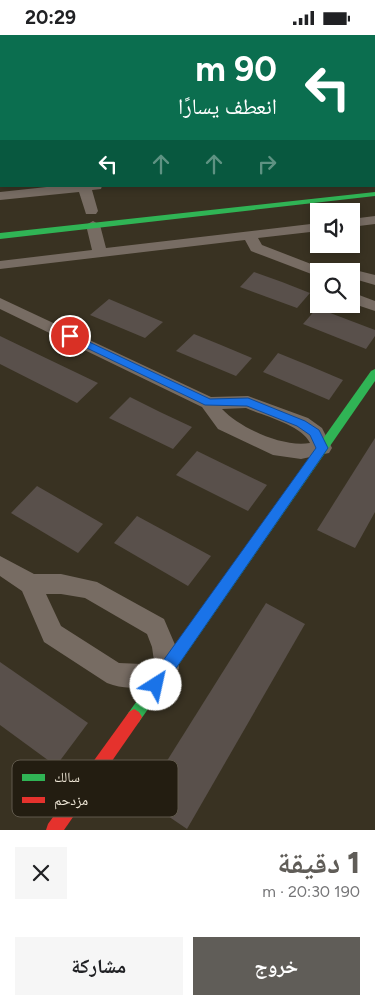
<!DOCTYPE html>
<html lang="ar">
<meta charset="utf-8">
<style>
:root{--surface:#fff;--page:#f6f6f6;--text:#202124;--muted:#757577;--accent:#605d58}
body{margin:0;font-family:Figtree,"Noto Naskh Arabic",sans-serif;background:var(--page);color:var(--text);direction:rtl;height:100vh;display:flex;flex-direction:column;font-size:19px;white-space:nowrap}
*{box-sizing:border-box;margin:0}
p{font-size:16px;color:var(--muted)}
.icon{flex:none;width:28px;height:28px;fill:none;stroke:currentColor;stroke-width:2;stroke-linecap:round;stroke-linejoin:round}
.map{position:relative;height:795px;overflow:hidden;direction:ltr}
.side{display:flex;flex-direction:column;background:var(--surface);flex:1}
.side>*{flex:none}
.banner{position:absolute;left:0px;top:0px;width:375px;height:152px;box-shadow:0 2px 8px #0003;direction:rtl;background:#0b6e4f;color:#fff;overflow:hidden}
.fabs{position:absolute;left:310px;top:168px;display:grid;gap:10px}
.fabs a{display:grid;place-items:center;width:50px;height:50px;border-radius:0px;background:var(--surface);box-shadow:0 2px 8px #0003;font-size:25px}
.pin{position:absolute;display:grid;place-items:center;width:42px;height:42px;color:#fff;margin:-21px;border:2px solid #fff;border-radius:50%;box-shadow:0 1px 5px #0007}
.me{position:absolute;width:55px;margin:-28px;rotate:35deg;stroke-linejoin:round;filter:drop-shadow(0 0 4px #0008)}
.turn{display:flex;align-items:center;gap:18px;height:105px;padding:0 15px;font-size:22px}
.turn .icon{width:65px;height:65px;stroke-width:2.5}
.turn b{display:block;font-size:35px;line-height:42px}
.lanes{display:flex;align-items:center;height:48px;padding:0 15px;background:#0003;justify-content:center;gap:25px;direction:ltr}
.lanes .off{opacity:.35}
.round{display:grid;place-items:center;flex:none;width:52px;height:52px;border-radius:0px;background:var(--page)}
.headline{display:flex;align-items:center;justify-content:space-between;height:85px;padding:0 15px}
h1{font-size:30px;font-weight:800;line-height:38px;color:var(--accent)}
.action{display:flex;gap:10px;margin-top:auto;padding:10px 15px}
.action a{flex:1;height:58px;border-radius:0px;background:var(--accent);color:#fff;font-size:20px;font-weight:800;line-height:58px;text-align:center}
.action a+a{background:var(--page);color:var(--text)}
.status{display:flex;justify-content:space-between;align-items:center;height:35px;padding:0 25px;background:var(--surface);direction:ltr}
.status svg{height:14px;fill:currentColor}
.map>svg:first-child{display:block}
.building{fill:#59504b}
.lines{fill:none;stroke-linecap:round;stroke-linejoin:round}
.street{fill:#776c63;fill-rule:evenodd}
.fast{fill:#30b455;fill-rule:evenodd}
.jam{fill:#e5322d;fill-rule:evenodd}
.route{fill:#1a73e8;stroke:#114b97}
.key{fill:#231d11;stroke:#60594c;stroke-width:1}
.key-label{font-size:14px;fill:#eee6d6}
</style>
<div class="status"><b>20:29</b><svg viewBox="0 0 49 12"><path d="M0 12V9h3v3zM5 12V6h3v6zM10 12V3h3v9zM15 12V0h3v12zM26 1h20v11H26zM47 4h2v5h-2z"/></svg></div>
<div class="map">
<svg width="375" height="795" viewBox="0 0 375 795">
<rect width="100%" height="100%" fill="#393222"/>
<g class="building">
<path d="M 254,237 L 282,247 L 310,258 L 297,273 L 240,252 Z"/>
<path d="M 109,264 L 135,275 L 163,287 L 145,303 L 90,280 Z"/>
<path d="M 317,273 L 375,295 L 375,301 L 366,314 L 303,289 Z"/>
<path d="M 194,299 L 221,310 L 252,323 L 236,341 L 176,316 Z"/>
<path d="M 0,301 L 27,314 L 98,348 L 77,368 L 0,329 Z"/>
<path d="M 278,318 L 310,331 L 343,345 L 329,365 L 263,337 Z"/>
<path d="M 130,362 L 160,377 L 192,392 L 173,414 L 109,383 Z"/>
<path d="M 375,403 L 375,477 L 355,513 L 317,495 Z"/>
<path d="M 197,416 L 267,450 L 248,476 L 176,440 Z"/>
<path d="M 37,451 L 103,489 L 78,518 L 11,478 Z"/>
<path d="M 137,481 L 211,521 L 188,551 L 114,508 Z"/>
<path d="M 266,568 L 305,589 L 187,794 L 143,764 Z"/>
<path d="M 0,627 L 88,688 L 56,731 L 0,690 Z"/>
</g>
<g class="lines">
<g class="street">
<path d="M 13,0 L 27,0 L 28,1 L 14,1 Z"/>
<path d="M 205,0 L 218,0 L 219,1 L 206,1 Z"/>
<path d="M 246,0 L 258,0 L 259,1 L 247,1 Z"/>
<path d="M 352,0 L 366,0 L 367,1 L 353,1 Z"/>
<rect x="374" y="32" width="1" height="6"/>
<path d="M 375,115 L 375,123 L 374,124 L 374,116 Z"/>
<path d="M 1,122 L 1,130 L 0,131 L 0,123 Z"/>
<path d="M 56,151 L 102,151 L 101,154 L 92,155 L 98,176 L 96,179 L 86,179 L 79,157 L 0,165 L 0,157 Z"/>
<path d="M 375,181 L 375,189 L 351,192 L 351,184 Z"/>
<path d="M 93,186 L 100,190 L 106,213 L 319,188 L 319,196 L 258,203 L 262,210 L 324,234 L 326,236 L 319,236 L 319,241 L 314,240 L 251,216 L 245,205 L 0,234 L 0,226 L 92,215 L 86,190 Z"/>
<path d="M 351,234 L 375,240 L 375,250 L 351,243 L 351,236 L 345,236 Z"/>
<path d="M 351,257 L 375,266 L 375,276 L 351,268 Z"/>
<path d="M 0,263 L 211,362 L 248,361 L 308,383 L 322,393 L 332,413 L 329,418 L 301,424 L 273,420 L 218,394 L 202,372 L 0,274 ZM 246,373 C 264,381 302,390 310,408 C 283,413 240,393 222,374 Z"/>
<path d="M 0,521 L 34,539 L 61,539 L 97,547 L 164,584 L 176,612 L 179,633 L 176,641 C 153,650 131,658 107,648 L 44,607 L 22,556 L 0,541 ZM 46,559 L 61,559 L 85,563 L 147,599 L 152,612 L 154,626 L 142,629 L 119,628 L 61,591 Z"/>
</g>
<g class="fast">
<path d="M 375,157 L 375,161 L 0,204 L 0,198 Z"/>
<path d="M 375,334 L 375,346 L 139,687 L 134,690 L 129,687 L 126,682 L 129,677 L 371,336 Z"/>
</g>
<path class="jam" d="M 134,674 L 139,677 L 142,682 L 139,687 L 64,795 L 46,795 L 48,789 L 129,677 Z"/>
</g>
<path class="route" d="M 70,298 L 210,364 L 248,363 L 305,386 L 319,395 L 328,413 L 161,655 L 156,657 L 150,655 L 148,650 L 150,644 L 316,413 L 310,400 L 297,391 L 247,371 L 205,370 L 66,303 L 65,301 Z"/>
<rect x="12" y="725" width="166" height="57" rx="8" class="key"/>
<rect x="22" y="739" width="23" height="7" fill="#30b455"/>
<rect x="22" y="762" width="23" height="6" fill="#e5322d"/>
<g class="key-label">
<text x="54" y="747">سالك</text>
<text x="54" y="770">مزدحم</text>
</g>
</svg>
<div class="fabs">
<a><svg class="icon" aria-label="sound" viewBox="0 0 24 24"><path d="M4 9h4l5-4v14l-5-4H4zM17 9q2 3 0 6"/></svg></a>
<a><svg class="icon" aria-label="search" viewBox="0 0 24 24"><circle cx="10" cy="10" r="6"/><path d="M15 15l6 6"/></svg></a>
</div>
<div class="pin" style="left:70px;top:301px;background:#d93025"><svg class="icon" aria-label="arrive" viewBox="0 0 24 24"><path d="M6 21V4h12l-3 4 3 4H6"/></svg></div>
<svg class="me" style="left:156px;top:650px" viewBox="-20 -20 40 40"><circle r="19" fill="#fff"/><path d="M0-13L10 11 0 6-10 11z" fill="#1a73e8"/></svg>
<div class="banner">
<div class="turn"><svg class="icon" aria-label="left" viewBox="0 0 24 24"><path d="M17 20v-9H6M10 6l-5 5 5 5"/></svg><div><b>90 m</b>انعطف يسارًا</div></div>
<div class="lanes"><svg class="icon" aria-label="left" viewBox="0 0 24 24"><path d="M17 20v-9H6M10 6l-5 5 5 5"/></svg><svg class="icon off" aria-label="ahead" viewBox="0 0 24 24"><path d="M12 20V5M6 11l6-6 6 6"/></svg><svg class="icon off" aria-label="ahead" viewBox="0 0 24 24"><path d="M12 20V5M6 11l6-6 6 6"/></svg><svg class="icon off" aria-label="right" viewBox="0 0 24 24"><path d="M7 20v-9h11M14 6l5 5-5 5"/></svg></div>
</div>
</div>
<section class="side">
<div class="headline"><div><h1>1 دقيقة</h1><p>190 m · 20:30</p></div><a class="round"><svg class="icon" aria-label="close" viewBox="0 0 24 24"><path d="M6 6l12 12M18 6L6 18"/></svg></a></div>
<div class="action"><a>خروج</a><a>مشاركة</a></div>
</section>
